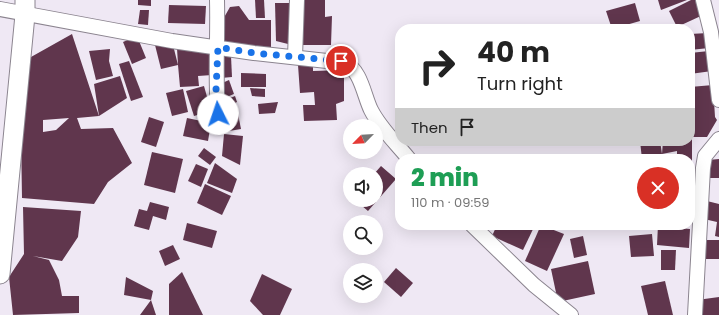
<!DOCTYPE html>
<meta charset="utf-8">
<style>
:root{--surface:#fff;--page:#f6f6f6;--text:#222;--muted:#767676}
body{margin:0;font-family:Poppins,sans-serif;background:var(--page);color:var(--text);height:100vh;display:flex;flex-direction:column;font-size:15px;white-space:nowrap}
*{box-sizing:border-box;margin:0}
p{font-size:13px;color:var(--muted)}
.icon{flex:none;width:22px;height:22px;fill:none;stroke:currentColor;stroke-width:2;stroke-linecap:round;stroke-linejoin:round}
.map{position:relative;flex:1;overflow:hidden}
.side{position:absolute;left:395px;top:154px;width:300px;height:76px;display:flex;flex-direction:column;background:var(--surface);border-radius:16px;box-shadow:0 4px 16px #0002}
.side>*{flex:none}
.banner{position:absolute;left:395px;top:24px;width:300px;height:122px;border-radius:16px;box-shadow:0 4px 16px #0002;background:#fff;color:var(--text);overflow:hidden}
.needle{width:26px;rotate:246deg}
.tools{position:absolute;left:343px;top:119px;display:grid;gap:8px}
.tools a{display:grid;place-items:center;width:40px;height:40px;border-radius:50%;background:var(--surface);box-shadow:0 4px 16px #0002;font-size:20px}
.pin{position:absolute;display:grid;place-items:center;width:34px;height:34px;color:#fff;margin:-17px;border:2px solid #fff;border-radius:50%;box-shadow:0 1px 4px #0007}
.me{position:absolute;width:44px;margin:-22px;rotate:356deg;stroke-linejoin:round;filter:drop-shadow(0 0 3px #0008)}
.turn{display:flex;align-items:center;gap:14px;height:84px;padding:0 16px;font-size:18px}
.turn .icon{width:52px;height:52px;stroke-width:2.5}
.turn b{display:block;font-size:28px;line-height:34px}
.then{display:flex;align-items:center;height:38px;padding:0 16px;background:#0003;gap:8px;font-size:15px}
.round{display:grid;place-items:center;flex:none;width:42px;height:42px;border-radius:21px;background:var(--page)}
.overview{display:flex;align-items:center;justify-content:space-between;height:68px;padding:0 16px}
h1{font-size:24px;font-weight:800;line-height:30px;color:#1e9e55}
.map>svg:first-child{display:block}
.building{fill:#60364d;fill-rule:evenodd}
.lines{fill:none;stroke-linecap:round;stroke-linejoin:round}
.street-casing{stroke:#8b848f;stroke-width:16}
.secondary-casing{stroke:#8b848f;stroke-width:21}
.street{stroke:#fff;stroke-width:14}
.secondary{stroke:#fff;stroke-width:19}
.route{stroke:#1a73e8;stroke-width:7;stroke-dasharray:0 12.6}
</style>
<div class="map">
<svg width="719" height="315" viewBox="0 0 719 315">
<rect width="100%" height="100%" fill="#efe8f4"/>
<g class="building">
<path d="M 138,0 L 151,0 L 151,6 L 138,5 Z"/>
<path d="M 255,0 L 264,0 L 265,18 L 256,18 Z"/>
<path d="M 304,0 L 325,0 L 325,17 L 332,16 L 331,45 L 299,45 L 300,17 L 304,17 Z"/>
<path d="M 658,0 L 687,0 L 661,10 Z"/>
<path d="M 691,0 L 696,0 L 703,15 L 677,27 L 669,11 Z"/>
<path d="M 275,3 L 291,3 L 292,45 L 276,41 Z"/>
<path d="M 635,3 L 640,21 L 612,29 L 606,11 Z"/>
<path d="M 169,5 L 206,6 L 205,24 L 168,23 Z"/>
<path d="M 239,6 L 249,20 L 271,20 L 271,52 L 220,46 L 222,21 L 230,7 Z"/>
<path d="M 140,10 L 149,10 L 148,25 L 138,24 Z"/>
<path d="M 708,33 L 709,48 L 690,50 L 690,34 Z"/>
<path d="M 72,34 L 99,116 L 77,118 L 81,129 L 113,128 L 132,163 L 108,182 L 94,204 L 22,198 L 21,136 L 31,57 ZM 69,118 L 56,130 L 43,132 L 43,120 Z"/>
<path d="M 137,36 L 146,58 L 132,64 L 123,42 Z"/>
<path d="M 172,41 L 178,65 L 177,48 L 192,47 L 193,51 L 210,51 L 212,75 L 198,76 L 199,86 L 180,87 L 178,65 L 161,69 L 155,45 Z"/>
<path d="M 110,49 L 109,61 L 113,76 L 96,80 L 89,51 Z"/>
<path d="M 709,51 L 712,71 L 690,74 L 690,53 Z"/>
<path d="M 231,56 L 232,77 L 221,78 L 220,57 Z"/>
<path d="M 129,61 L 143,97 L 131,101 L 119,64 Z"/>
<path d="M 298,65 L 313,65 L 313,71 L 344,70 L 344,101 L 336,104 L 337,120 L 304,121 L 303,105 L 315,105 L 314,92 L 300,93 Z"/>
<path d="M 241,73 L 266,74 L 266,87 L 241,87 Z"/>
<path d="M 120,76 L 127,98 L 99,116 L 94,84 Z"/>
<path d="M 229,80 L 234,94 L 219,100 L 220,84 Z"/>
<path d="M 713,85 L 715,117 L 717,120 L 707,137 L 692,137 L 692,170 L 690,170 L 690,159 L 677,159 L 677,151 L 662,154 L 662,159 L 642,159 L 640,141 L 660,141 L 662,154 L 663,141 L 690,141 L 690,87 Z"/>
<path d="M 204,86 L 211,111 L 194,116 L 186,91 Z"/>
<path d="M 250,88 L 265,89 L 265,97 L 252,96 Z"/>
<path d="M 183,89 L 188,112 L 172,116 L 166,93 Z"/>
<path d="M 235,96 L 237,102 L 231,105 L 228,99 Z"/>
<path d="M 278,102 L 275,113 L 259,114 L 258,104 Z"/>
<path d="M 237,109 L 241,129 L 223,132 L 225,111 Z"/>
<path d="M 149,117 L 164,122 L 156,147 L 141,142 Z"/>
<path d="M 187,118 L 211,123 L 208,141 L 183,136 Z"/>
<path d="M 224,134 L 243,136 L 240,165 L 222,156 Z"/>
<path d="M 204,148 L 216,157 L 210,165 L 198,156 Z"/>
<path d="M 152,152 L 183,159 L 175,193 L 144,185 Z"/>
<path d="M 719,159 L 719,178 L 709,178 L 708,160 Z"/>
<path d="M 215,163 L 237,179 L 232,193 L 207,183 Z"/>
<path d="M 196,164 L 208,169 L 201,187 L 188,181 Z"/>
<path d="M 381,166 L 396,179 L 368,211 L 355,200 L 376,200 L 376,174 L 374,174 Z"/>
<path d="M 205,184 L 231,196 L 222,215 L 197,203 Z"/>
<path d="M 690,201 L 694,201 L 692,218 L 690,217 Z"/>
<path d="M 707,201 L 719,204 L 719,237 L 715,236 L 717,222 L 704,219 Z"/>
<path d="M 150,202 L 169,207 L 166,220 L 153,216 L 149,230 L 134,226 L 139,209 L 147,211 Z"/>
<path d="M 23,207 L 81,211 L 78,237 L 62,261 L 33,256 L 49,260 L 59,280 L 62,296 L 79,296 L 79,313 L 13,315 L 9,277 L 24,254 Z"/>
<path d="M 187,223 L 217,231 L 212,248 L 183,240 Z"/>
<path d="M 497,225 L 535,225 L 523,250 L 492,236 Z"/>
<path d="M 541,225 L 564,234 L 547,271 L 525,261 Z"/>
<path d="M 658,225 L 678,225 L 679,228 L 690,229 L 689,248 L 657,245 Z"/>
<path d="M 652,234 L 654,256 L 631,257 L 629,236 Z"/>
<path d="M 583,236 L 587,255 L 574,258 L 570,239 Z"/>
<rect x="703" y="240" width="16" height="19"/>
<path d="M 173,245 L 180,259 L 165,266 L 159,251 Z"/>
<path d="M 661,250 L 676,250 L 675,270 L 661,270 Z"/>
<path d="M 588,261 L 595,294 L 558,302 L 551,269 Z"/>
<path d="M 396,268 L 413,283 L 401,297 L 384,282 Z"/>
<path d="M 182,272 L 203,315 L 169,315 L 169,284 Z"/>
<path d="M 262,274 L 292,289 L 280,315 L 263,315 L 250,301 Z"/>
<path d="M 126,277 L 153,291 L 151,300 L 156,315 L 140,315 L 151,300 L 124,295 Z"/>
<path d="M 665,281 L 673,315 L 648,315 L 641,286 Z"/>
<path d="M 719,297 L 719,315 L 699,315 L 697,300 Z"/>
</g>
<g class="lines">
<defs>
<g id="street">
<path d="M 217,0 C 218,38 215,76 218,114"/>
<path d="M 703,0 L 711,32 L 719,100"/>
<path d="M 0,9 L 172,41 L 254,53 L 345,63 C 361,70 364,96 371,110 C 380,128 396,143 409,159"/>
<path d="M 295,57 L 297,0"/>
<path d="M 472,225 L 534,285 L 571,315"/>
<path d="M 695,315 L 703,168 L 705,156 L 719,139"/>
</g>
<path id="secondary" d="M 0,274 L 25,15 L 25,0"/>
</defs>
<use href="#street" class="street-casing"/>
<use href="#secondary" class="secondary-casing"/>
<use href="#street" class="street"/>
<use href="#secondary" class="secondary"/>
</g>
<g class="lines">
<path class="route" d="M 218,114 L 216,90 L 218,47 L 254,53 L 341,61"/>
</g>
</svg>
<div class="tools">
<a><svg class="needle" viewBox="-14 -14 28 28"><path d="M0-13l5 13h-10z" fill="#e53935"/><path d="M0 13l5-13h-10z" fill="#767676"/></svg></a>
<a><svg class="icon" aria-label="sound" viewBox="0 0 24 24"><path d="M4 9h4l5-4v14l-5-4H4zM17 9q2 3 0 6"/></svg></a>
<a><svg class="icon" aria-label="search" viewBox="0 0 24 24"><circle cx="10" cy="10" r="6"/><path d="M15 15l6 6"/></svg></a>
<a><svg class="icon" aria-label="layers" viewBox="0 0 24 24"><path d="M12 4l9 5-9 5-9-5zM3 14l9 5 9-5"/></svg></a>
</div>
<div class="pin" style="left:341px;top:61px;background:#d93025"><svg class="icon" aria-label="arrive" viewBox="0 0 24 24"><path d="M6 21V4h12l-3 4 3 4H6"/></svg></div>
<svg class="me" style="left:218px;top:114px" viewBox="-20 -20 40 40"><circle r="19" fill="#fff"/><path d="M0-13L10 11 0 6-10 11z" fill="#1a73e8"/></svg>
<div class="banner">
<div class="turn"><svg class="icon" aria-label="right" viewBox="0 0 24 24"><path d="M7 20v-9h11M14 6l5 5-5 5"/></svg><div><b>40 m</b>Turn right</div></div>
<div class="then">Then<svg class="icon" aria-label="arrive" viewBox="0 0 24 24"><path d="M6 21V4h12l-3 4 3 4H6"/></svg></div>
</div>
<section class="side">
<div class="overview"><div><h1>2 min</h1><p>110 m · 09:59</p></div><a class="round" style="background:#d93025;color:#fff"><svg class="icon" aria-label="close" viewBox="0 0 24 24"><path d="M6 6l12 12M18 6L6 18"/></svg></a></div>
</section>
</div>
